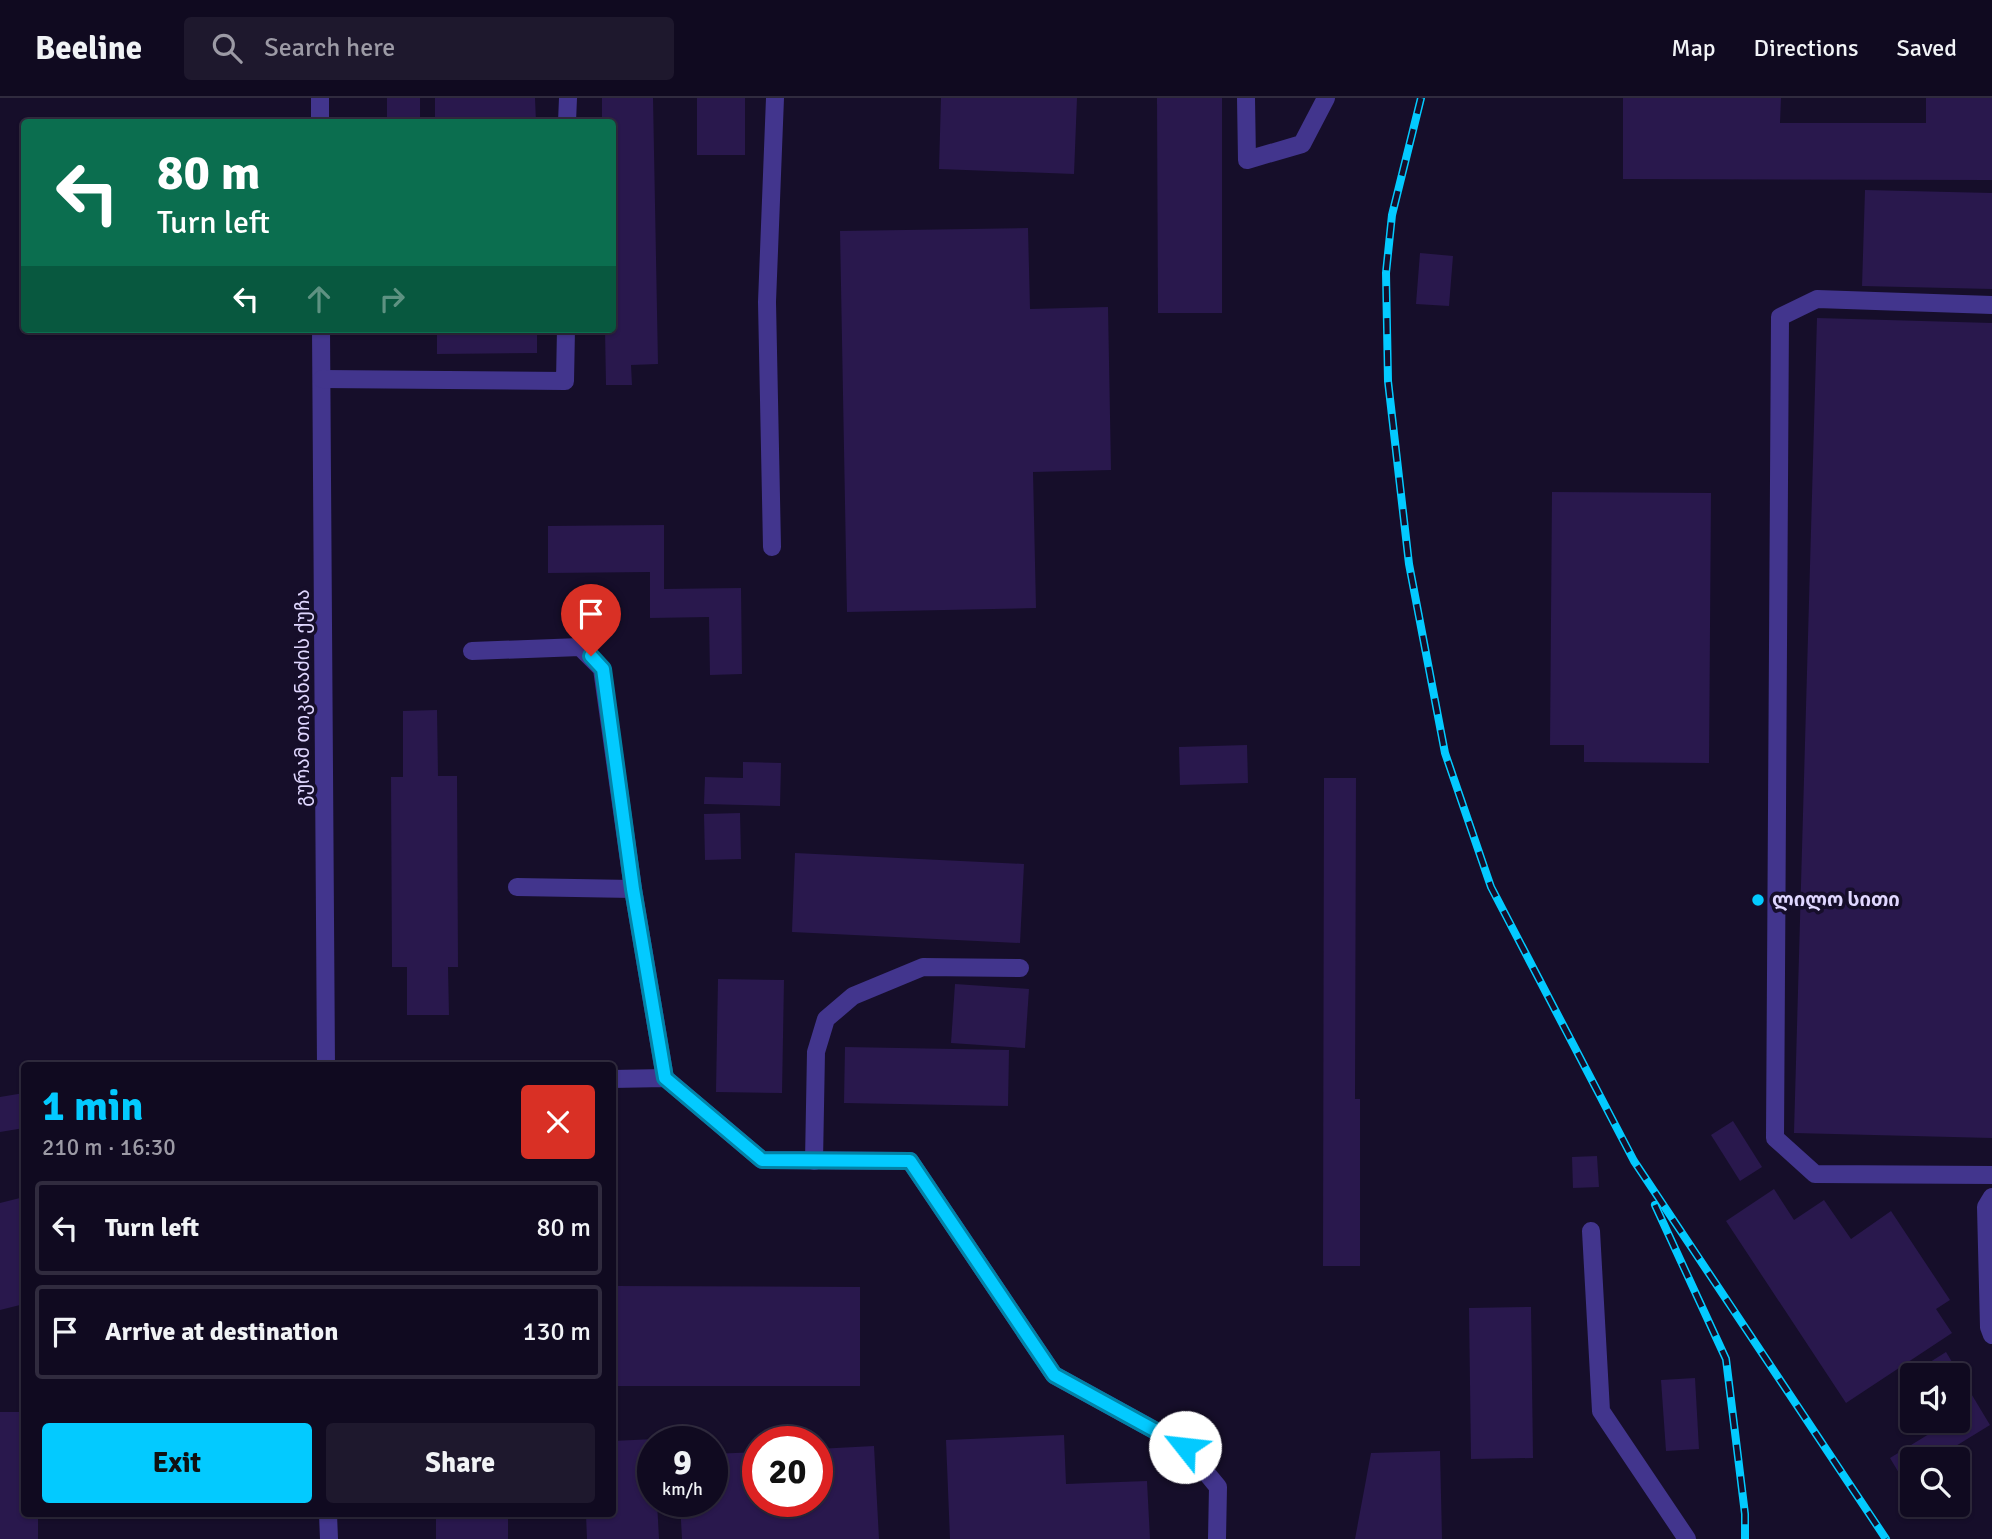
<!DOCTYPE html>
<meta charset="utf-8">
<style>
:root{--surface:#100a20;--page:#1e182d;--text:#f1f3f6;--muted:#9c9aa5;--line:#302b3e;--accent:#03caff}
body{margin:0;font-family:Signika,"Noto Sans Georgian",sans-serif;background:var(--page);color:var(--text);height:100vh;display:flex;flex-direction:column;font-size:26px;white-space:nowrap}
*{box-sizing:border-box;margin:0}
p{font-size:23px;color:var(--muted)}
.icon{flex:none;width:38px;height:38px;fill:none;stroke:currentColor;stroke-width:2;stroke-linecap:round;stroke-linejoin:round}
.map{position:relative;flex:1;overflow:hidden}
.sheet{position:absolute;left:21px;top:964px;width:595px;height:455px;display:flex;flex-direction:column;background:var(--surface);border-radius:7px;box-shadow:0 2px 5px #0004,0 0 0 2px var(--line)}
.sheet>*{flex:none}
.guide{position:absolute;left:21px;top:21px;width:595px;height:214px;border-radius:7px;box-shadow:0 2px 5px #0004,0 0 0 2px var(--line);background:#0b6e4f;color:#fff;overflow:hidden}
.tools{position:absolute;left:1900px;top:1265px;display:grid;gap:14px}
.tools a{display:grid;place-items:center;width:70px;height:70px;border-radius:7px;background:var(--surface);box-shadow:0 2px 5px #0004,0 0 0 2px var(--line);font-size:35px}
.speed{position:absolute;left:637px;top:1328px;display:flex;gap:14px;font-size:35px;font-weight:700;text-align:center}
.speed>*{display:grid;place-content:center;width:91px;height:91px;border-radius:50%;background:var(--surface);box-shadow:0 2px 5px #0004,0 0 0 2px var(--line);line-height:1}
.speed small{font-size:18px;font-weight:400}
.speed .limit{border:10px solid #d22;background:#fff;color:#111}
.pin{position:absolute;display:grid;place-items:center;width:60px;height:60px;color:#fff;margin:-72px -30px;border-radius:50% 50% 50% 0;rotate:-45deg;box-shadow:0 0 7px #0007}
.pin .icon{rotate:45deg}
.me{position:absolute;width:77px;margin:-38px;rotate:299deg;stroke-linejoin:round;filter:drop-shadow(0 0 5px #0008)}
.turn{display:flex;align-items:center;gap:24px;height:147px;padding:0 21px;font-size:32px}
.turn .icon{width:91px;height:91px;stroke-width:2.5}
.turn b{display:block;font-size:49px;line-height:60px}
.lanes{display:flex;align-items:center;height:66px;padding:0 21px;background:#0003;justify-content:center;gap:35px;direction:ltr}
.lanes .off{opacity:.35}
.round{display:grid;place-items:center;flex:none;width:74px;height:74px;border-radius:7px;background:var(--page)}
.headline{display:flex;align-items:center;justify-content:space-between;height:119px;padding:0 21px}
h1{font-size:42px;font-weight:800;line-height:52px;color:var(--accent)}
.cta{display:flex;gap:14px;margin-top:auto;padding:14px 21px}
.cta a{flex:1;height:80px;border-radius:7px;background:var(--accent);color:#111;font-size:28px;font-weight:800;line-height:80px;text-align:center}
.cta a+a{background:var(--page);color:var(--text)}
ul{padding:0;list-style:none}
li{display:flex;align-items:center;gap:21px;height:94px;margin:0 14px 10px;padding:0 7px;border:4px solid var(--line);border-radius:7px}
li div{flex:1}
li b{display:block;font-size:26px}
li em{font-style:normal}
header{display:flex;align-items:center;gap:42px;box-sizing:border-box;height:98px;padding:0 35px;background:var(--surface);border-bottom:2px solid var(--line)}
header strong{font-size:33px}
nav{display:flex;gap:38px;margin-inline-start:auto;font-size:24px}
.search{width:490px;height:63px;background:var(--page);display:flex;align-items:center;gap:18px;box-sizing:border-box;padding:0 24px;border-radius:7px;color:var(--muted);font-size:26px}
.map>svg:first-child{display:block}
.building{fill:#29184d}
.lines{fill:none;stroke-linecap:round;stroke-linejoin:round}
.minor{stroke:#42358d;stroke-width:18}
.rail-casing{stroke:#03caff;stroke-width:8}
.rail{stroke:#160e2a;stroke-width:5;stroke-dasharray:16;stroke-linecap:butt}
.route-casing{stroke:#0283a6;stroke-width:18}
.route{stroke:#03caff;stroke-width:12}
.poi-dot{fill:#03caff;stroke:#160e2a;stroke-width:2.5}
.labels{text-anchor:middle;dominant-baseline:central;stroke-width:7;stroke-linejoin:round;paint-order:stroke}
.street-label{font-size:19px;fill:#e0d7ff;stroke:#160e2a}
.poi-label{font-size:19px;font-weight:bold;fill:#e0d7ff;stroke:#160e2a;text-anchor:start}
</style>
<header>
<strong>Beeline</strong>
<div class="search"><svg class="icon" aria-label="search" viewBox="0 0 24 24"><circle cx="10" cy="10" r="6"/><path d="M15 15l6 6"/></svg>Search here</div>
<nav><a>Map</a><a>Directions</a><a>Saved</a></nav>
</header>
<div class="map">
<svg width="1992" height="1441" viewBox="0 0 1992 1441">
<rect width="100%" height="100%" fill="#160e2a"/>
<g class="building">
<rect x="387" y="0" width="33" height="24"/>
<path d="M 435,0 L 535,0 L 536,24 L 435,24 Z"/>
<path d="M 602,0 L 653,0 L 658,266 L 631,267 L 632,287 L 606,287 L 605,231 L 612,231 L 612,24 L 602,24 Z"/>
<rect x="697" y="0" width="48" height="57"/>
<path d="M 941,0 L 1077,0 L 1074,76 L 939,71 Z"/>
<path d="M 1157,0 L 1222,0 L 1222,215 L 1158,215 Z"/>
<path d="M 1623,0 L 1781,0 L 1780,25 L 1926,25 L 1926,0 L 1992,0 L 1992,82 L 1623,81 Z"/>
<path d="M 1865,92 L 1992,95 L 1992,191 L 1862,188 Z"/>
<path d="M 1028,130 L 1030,211 L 1108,209 L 1111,372 L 1033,374 L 1036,510 L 847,514 L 840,133 Z"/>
<path d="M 1420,155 L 1453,158 L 1449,208 L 1416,206 Z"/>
<path d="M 1817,220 L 1992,225 L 1992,1040 L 1794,1035 Z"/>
<path d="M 437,231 L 537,231 L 537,255 L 437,256 Z"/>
<path d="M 1552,394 L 1711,395 L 1709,665 L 1584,664 L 1584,647 L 1550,647 Z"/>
<path d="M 664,427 L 664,491 L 741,490 L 742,576 L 710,577 L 709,519 L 650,520 L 650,474 L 548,475 L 548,428 Z"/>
<path d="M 437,612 L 438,678 L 457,678 L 458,869 L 448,869 L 449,917 L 407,917 L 407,869 L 392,869 L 391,679 L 403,679 L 403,613 Z"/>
<path d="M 1247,647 L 1248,685 L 1180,687 L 1179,649 Z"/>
<path d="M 743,664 L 781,665 L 780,708 L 704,706 L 705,679 L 743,680 Z"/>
<path d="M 1324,680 L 1356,680 L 1355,1001 L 1360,1001 L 1360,1168 L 1323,1168 Z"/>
<path d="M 740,715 L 741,761 L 705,762 L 704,716 Z"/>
<path d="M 795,755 L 1024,766 L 1020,845 L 792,834 Z"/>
<path d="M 718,881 L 784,882 L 782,995 L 716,994 Z"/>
<path d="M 955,886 L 1029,891 L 1025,950 L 951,945 Z"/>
<path d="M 845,949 L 1009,952 L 1008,1008 L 844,1005 Z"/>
<path d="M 24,995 L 24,1030 L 0,1034 L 0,999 Z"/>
<path d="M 1733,1023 L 1762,1069 L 1740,1083 L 1711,1037 Z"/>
<path d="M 1597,1058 L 1599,1089 L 1573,1090 L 1572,1059 Z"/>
<path d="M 1774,1091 L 1794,1122 L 1824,1102 L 1851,1141 L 1891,1113 L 1950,1202 L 1936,1211 L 1952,1235 L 1846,1305 L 1726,1123 Z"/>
<path d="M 24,1099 L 24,1206 L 0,1212 L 0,1105 Z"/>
<path d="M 612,1188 L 860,1189 L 860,1288 L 612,1288 Z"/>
<path d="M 1531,1209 L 1533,1360 L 1471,1361 L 1469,1210 Z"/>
<path d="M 1946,1254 L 1990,1327 L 1933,1362 L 1913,1362 L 1913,1374 L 1902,1380 L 1890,1360 L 1942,1328 L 1939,1323 L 1958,1323 L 1958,1278 L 1908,1278 Z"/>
<path d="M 1695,1280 L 1699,1351 L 1666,1353 L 1661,1282 Z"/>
<path d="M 0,1314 L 24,1314 L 24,1416 L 38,1416 L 38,1441 L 0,1441 Z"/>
<path d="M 1064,1337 L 1066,1386 L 1147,1383 L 1150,1441 L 950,1441 L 946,1342 Z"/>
<path d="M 655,1341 L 653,1344 L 653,1404 L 657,1404 L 659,1441 L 587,1441 L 586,1416 L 612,1416 L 612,1343 Z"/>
<path d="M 874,1348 L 879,1441 L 682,1441 L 680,1404 L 712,1404 L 712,1356 L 758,1354 L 758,1404 L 817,1404 L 817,1351 Z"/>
<path d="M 1440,1353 L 1442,1441 L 1355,1441 L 1371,1355 Z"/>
<rect x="436" y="1416" width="72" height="25"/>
</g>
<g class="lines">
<g class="minor">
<path d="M 320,0 L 320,24"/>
<path d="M 1246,0 L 1247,62 L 1302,46 L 1326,0"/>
<path d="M 567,24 L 568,0"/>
<path d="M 1992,207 L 1817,201 L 1780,219 L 1775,1040 L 1815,1076 L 1992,1077"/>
<path d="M 321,231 L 326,968"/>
<path d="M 322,281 L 565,283 L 566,231"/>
<path d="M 772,449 L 767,204 L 775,0"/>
<path d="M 472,553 L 580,549 L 602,571 L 633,791"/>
<path d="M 517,789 L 633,791 L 665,980"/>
<path d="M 612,981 L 665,980 L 762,1062 L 910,1063 L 1054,1277 L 1185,1349 L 1218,1389 L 1217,1441"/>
<path d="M 814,1063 L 816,954 L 826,921 L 853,898 L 923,869 L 1020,870"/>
<path d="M 1992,1099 L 1986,1109 L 1989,1229 L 1992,1237"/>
<path d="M 1591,1133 L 1601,1313 L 1687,1441"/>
<path d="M 328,1416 L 329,1441"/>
</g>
<defs>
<g id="rail">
<path d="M 1421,0 L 1392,117 L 1386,175 L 1388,283 L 1409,466 L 1445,655 L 1491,789 L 1634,1063 L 1886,1441"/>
<path d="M 1655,1107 L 1726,1261 L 1745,1416 L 1745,1441"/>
</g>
</defs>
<use href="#rail" class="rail-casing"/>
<use href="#rail" class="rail"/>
</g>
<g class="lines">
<defs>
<path id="route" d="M 591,558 L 603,571 L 633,791 L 665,980 L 762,1062 L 910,1063 L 1054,1277 L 1185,1349"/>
</defs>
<use href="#route" class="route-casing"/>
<use href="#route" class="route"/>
</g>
<circle class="poi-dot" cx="1758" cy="802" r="7"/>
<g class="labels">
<g class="street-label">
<text transform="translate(303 600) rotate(-90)">გურამ თიკანაძის ქუჩა</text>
</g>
<g class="poi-label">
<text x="1772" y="802">ლილო სითი</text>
</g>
</g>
</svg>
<div class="tools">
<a><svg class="icon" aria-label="sound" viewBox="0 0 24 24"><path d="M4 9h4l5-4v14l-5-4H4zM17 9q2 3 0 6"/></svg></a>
<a><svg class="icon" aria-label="search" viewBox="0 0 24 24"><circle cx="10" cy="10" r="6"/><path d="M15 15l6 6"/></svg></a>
</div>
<div class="speed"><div>9<small>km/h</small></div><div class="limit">20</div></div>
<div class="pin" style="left:591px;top:558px;background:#d93025"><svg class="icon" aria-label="arrive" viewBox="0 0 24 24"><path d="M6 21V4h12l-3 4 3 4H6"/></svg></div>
<svg class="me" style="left:1185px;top:1349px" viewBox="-20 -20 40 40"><circle r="19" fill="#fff"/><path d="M0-13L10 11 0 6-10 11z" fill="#03caff"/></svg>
<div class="guide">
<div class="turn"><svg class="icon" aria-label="left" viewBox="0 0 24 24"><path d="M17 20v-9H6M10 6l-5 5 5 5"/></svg><div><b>80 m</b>Turn left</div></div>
<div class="lanes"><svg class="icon" aria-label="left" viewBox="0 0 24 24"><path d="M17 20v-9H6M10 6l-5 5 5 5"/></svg><svg class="icon off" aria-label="ahead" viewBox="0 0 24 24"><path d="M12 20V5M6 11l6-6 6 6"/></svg><svg class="icon off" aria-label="right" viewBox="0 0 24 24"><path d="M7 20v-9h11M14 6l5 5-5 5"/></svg></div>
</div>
<section class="sheet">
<div class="headline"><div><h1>1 min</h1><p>210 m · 16:30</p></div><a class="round" style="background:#d93025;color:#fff"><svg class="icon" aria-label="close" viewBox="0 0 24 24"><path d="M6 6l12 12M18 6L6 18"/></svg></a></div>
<ul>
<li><svg class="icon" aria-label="left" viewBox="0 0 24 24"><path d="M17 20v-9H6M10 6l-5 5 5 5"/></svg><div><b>Turn left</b></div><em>80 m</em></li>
<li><svg class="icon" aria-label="arrive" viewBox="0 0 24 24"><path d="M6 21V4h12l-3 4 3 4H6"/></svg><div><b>Arrive at destination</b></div><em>130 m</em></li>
</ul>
<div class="cta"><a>Exit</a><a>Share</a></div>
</section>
</div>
